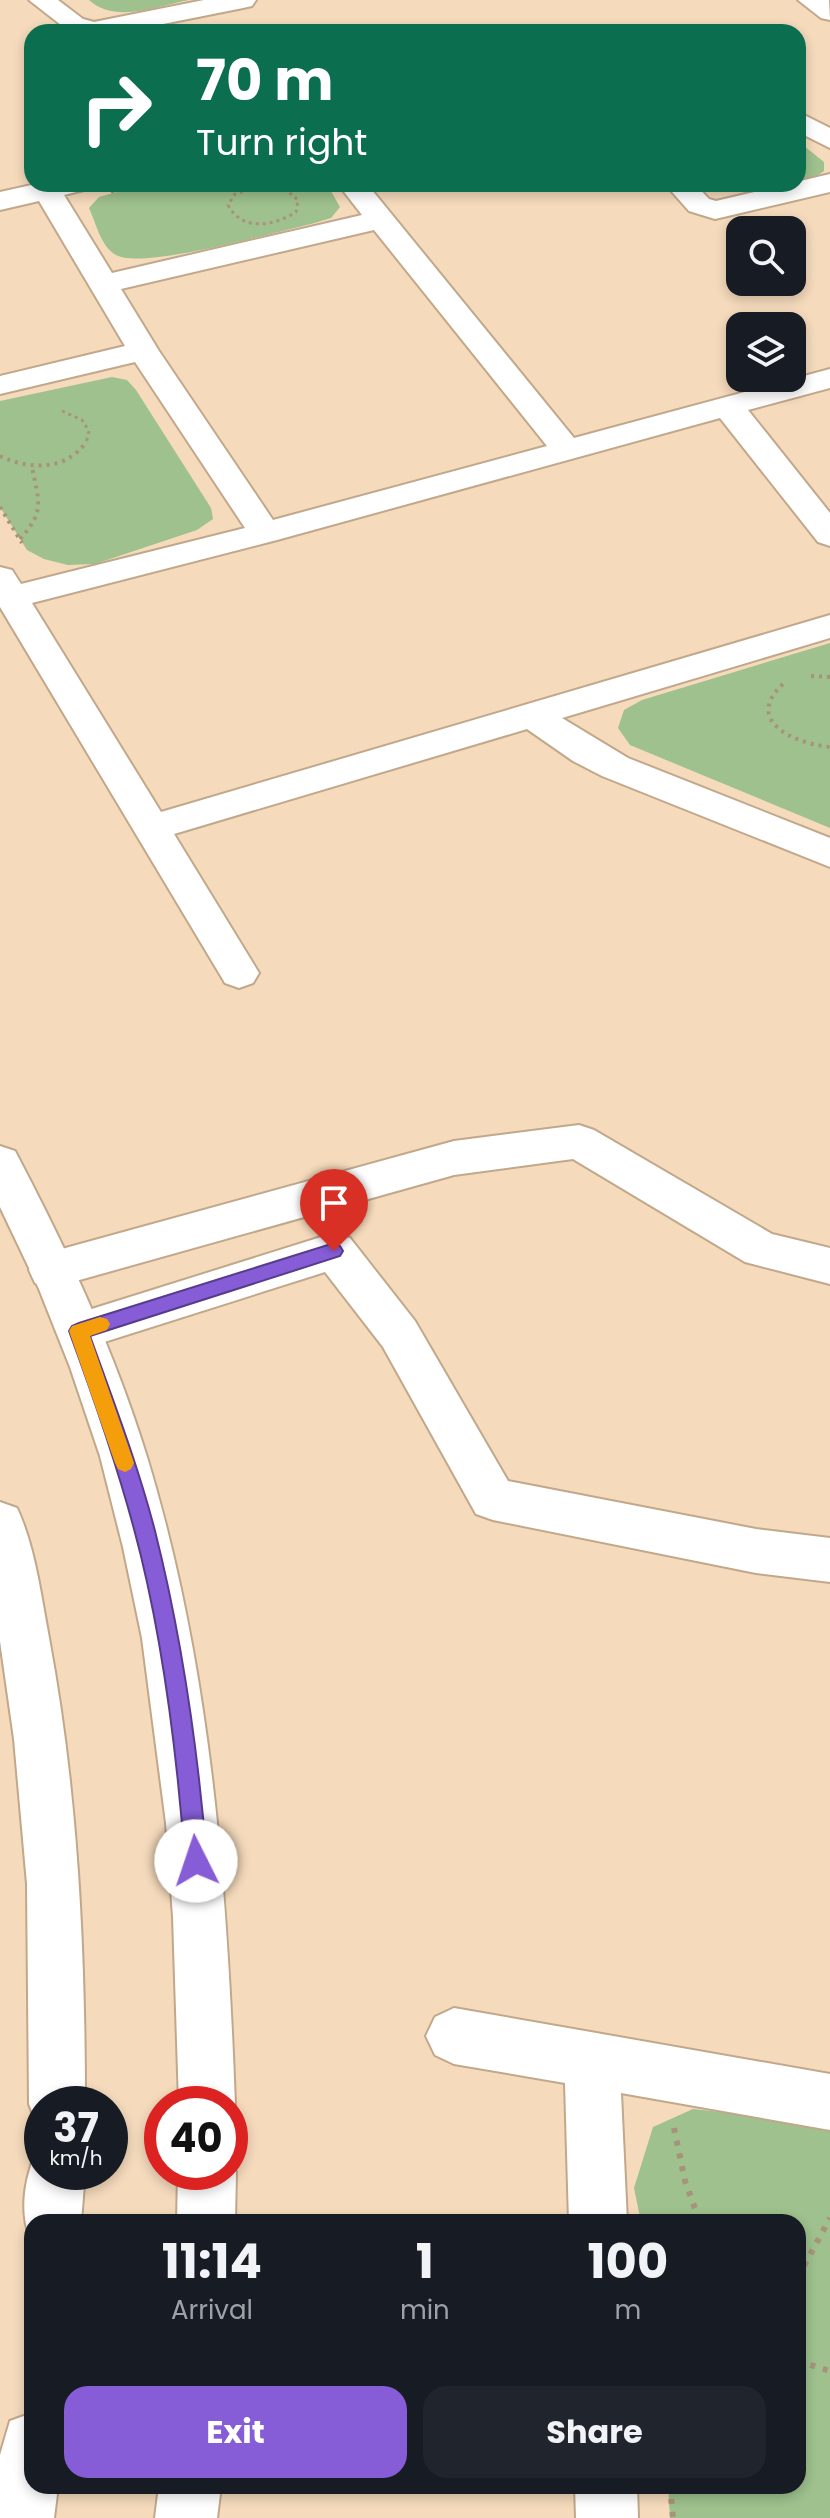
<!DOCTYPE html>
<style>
:root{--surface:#171b24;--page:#20242c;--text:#f1f3f6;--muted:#9ea1a6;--accent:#865dd7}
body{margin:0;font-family:Poppins,sans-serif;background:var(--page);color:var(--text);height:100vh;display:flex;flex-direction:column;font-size:30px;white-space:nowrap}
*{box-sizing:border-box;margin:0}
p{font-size:26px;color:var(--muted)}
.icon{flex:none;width:44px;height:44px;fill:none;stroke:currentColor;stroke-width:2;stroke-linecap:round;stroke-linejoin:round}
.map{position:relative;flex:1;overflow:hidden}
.details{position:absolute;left:24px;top:2214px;width:782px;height:280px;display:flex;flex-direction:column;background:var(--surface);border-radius:24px;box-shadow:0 4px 12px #0003}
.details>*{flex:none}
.banner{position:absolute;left:24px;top:24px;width:782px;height:168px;border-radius:24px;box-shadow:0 4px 12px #0003;background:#0b6e4f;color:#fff;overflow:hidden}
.fabs{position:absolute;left:726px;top:216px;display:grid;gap:16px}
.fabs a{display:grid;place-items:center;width:80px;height:80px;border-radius:16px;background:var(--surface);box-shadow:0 4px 12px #0003;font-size:40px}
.speed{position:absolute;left:24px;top:2086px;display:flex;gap:16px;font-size:40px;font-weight:700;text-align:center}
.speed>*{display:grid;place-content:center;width:104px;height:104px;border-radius:50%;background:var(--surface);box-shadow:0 4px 12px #0003;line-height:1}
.speed small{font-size:20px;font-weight:400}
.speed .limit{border:12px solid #d22;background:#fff;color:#111}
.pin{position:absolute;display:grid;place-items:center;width:68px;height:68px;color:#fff;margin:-82px -34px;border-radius:50% 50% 50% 0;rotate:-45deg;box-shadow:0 0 8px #0007}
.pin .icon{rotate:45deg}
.me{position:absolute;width:88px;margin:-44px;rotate:356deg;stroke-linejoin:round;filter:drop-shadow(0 0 6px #0008)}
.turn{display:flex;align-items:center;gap:28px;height:168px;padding:0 40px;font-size:36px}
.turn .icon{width:104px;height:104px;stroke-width:2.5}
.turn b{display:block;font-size:56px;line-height:68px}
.eta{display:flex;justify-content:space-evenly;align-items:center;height:136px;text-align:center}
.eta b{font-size:48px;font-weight:700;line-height:56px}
.button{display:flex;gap:16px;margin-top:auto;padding:16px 40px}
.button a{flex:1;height:92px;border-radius:24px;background:var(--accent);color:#fff;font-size:32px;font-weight:700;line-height:92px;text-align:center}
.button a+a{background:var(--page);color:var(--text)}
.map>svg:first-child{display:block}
.green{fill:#9ec18d}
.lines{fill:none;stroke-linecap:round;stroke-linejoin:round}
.minor-casing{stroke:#c1a88b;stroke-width:4}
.tertiary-casing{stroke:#c1a88b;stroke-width:4}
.path-far2{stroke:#a7937c;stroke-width:3;stroke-dasharray:3 4;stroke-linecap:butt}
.path-far1{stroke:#a7937c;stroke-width:4;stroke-dasharray:3 5;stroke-linecap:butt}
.path{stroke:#a7937c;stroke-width:6;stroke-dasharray:5 8;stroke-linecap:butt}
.minor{fill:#fff;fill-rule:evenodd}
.tertiary{fill:#fff;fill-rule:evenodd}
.route{fill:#865dd7;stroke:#573c8c;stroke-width:2}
.slow{fill:#f59e0b}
</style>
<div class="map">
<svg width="830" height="2518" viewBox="0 0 830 2518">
<rect width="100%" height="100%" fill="#f5dabc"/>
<g class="green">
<path d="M 89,0 L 189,0 C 158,6 115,24 89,0 Z"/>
<path d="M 798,141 L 824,162 L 824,171 L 811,180 L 798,183 Z"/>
<path d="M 145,184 L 327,184 L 340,207 L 331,218 L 311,224 C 275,232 144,270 116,255 C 101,247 96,223 89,208 L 99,197 Z"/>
<path d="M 112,377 L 127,380 L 136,390 L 211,508 L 213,519 L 197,530 L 95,564 L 68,565 L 44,559 L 27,550 L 0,507 L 0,401 Z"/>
<path d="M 830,643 L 830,828 L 630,745 L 618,728 L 624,710 L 642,700 Z"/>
<path d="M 693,2109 L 823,2123 L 830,2128 L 830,2518 L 670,2518 L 668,2486 L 798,2486 L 798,2222 L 641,2222 L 634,2188 L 653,2127 Z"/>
</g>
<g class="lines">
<defs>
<g id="minor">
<path d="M 29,0 L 58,0 L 83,19 L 94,22 L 204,0 L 256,0 L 252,6 L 243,8 L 123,32 L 70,32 Z"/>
<path d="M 798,0 L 829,0 L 830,20 L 821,18 Z"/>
<path d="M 798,112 L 830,128 L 830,148 L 798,132 Z"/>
<path d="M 830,174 L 830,192 L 715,219 L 689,211 L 665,184 L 695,184 L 709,199 L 716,201 Z"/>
<path d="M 36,184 L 88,184 L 84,190 L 64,195 L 112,273 L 362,215 L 338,184 L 367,184 L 574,438 L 830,369 L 830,388 L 748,410 L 830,513 L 830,546 L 818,542 L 720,418 L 277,540 L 32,603 L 161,812 L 830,615 L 830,638 L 562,718 L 628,758 L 830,838 L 830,867 L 602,776 L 573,761 L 527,729 L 174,834 L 259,973 L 253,983 L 239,988 L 225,983 L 0,607 L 0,567 L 12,570 L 21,584 L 245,528 L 135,362 L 0,394 L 0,376 L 125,346 L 39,201 L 0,210 L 0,192 ZM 374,230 L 547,446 L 273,520 L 159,351 L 121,289 Z"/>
<path d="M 579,1125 L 594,1130 L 772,1234 L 830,1248 L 830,1284 L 745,1262 L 573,1159 L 454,1175 L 51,1288 L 35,1283 L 29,1270 L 35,1257 L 51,1252 L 454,1141 Z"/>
<path d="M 334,1233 L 350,1238 L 415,1321 L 508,1481 L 756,1529 L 830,1538 L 830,1582 L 756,1573 L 493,1520 L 476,1514 L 383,1347 L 325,1272 L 79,1350 L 63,1344 L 56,1331 L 63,1318 Z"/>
<path d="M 454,2008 L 830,2074 L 830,2130 L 621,2093 L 627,2222 L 569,2222 L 565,2083 L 454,2064 L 435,2055 L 426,2036 L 435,2017 Z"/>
<path d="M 575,2486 L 637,2486 L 638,2518 L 576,2518 Z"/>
</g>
<g id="tertiary">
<path d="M 0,1146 L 15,1151 C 67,1250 114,1350 147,1457 C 211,1667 227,1886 235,2104 L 230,2116 L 230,2104 L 179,2104 L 173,1917 L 166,1823 L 142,1638 L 123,1547 L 100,1456 L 70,1367 L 39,1289 L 0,1207 Z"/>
<path d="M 0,1502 L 17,1508 C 35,1547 41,1595 49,1638 C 78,1792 85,1948 85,2104 L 42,2104 L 42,2126 L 37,2124 L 29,2104 L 27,1884 L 14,1739 L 0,1641 Z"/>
<path d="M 42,2149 L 42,2172 L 85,2172 L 81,2222 L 32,2222 L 32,2243 C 19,2214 24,2181 36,2152 Z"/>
<path d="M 230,2159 L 236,2172 L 235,2222 L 177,2222 L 178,2172 L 230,2172 Z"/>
<path d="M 32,2413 L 32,2486 L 58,2486 L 54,2518 L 0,2518 L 0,2455 L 10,2421 Z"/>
<path d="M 159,2486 L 221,2486 L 217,2518 L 155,2518 Z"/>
</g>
</defs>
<use href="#minor" class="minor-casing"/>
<use href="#tertiary" class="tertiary-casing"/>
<g class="path-far2">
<path d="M 263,186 L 285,189 L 298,200 L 296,212 C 274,226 242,232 228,205 L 235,194 Z"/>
<path d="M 111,192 L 145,184"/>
<path d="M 62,411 L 82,420 L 89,431 L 86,443"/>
</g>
<g class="path-far1">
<path d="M 0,456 C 29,470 67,471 87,441"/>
<path d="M 0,507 L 22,543"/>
<path d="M 20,539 C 45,511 39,503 32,467"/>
<path d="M 811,676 L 830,677"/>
<path d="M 783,684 C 742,722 797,744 830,747"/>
</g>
<g class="path">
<path d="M 674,2128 L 685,2181 L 700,2222"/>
<path d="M 798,2277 L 830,2218"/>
<path d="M 798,2361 L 830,2371"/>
<path d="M 670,2486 L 673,2518"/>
</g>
<use href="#minor" class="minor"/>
<use href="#tertiary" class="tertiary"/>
</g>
<path class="route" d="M 334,1243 L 340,1246 L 343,1251 L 340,1256 L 90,1336 C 113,1400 138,1465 155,1531 C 182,1638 198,1751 207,1861 L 204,1868 L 196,1871 L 189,1868 L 185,1861 C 177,1754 162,1632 134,1529 C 116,1462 93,1396 69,1331 L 72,1326 L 79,1323 Z"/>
<path class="slow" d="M 100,1317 L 107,1319 L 110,1324 L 107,1330 L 90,1336 L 134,1463 L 131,1469 L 125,1472 L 118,1469 L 115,1463 L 69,1331 L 72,1326 Z"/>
</svg>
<div class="fabs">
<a><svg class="icon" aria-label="search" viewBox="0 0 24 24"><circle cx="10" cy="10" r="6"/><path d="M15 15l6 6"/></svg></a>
<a><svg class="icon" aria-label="layers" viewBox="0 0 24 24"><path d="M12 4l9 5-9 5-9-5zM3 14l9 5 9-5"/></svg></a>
</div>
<div class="speed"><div>37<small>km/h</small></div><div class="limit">40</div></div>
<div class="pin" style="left:334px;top:1251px;background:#d93025"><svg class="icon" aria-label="arrive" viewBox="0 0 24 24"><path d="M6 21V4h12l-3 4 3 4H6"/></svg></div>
<svg class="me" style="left:196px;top:1861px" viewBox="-20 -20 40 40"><circle r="19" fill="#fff"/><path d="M0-13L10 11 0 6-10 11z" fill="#865dd7"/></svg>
<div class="banner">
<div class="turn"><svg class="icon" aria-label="right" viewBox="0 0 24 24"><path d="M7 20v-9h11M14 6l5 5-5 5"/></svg><div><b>70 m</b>Turn right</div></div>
</div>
<section class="details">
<div class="eta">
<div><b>11:14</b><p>Arrival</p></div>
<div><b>1</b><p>min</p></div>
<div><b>100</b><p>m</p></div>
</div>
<div class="button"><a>Exit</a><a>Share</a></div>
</section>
</div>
